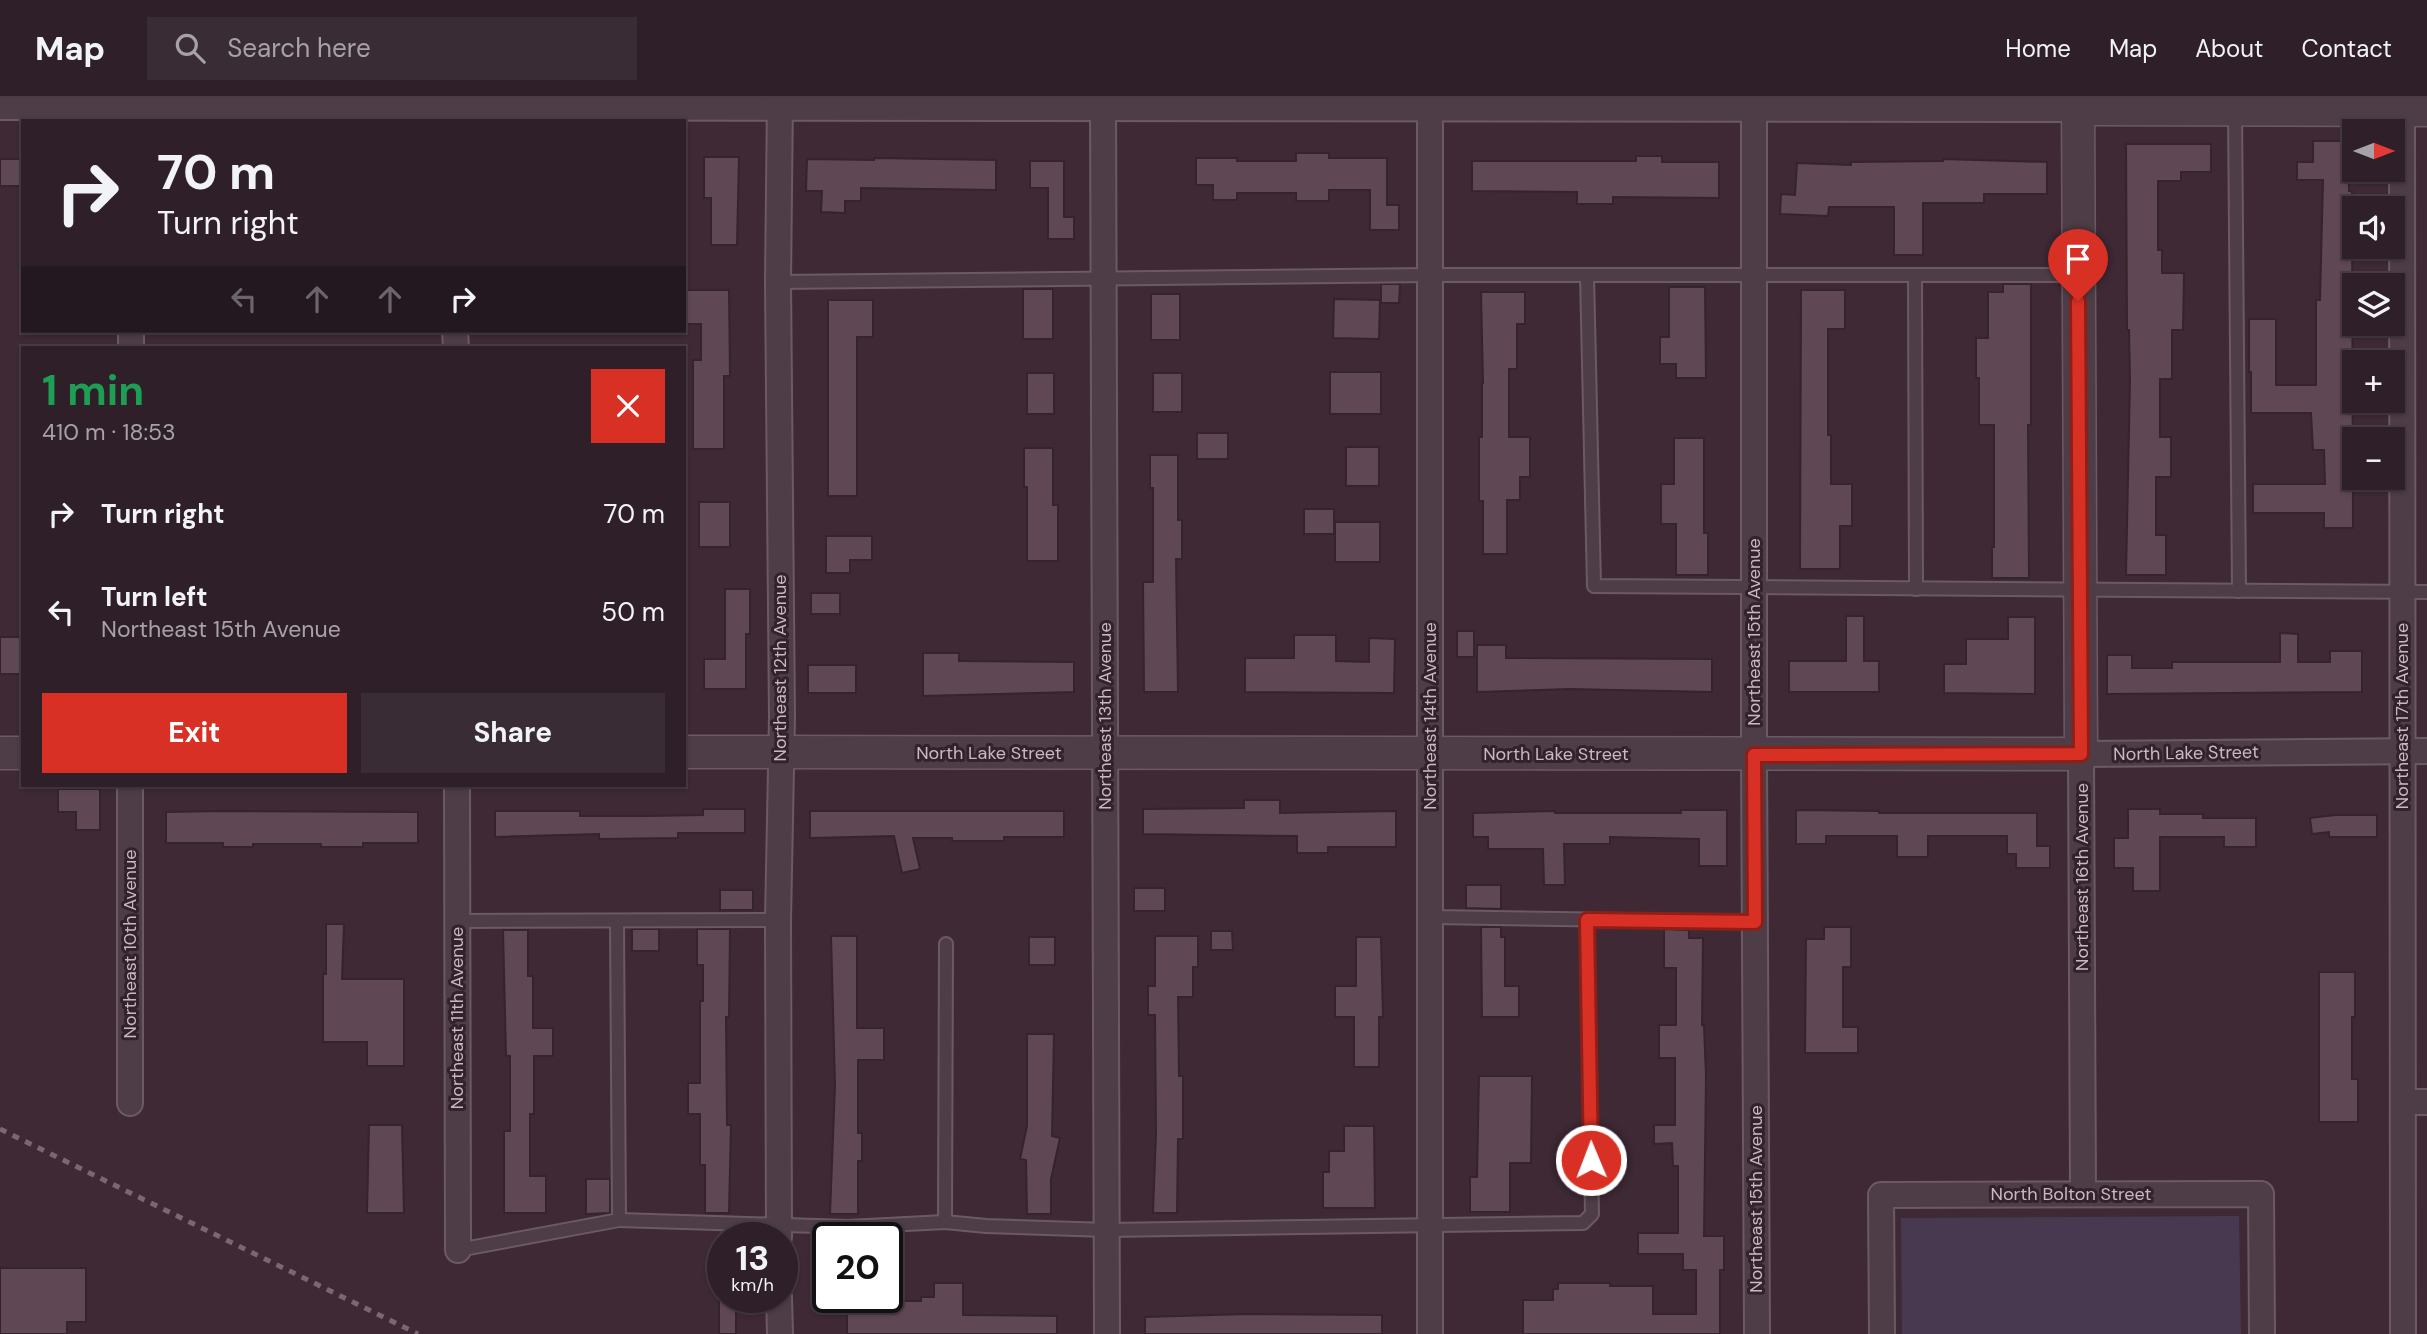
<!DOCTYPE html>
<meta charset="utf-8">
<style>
:root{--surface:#2e1f28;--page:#3a2c34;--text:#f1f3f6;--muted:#a7a2a8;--line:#493d45;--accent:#d93025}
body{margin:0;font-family:"DM Sans",sans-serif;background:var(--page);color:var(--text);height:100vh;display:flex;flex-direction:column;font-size:26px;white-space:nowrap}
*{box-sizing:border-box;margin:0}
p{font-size:23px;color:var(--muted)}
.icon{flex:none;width:38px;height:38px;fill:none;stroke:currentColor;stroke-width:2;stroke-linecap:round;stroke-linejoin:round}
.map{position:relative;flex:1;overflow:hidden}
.drawer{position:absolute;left:21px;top:248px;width:665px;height:441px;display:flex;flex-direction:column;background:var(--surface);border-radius:0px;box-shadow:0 2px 5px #0004,0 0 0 2px var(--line)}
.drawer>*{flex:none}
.hud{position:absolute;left:21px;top:21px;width:665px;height:214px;border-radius:0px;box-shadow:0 2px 5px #0004,0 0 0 2px var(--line);background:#2e1f28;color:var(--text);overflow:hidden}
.needle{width:46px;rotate:90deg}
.controls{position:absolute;left:2342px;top:21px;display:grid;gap:14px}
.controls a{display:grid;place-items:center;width:63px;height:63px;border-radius:0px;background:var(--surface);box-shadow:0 2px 5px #0004,0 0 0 2px var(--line);font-size:35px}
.speed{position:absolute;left:707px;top:1124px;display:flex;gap:14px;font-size:35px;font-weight:700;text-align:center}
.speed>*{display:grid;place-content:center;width:91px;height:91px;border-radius:50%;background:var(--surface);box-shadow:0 2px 5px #0004,0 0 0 2px var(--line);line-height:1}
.speed small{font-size:18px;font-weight:400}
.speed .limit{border:4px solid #111;border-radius:10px;background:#fff;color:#111}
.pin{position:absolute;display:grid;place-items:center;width:60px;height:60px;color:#fff;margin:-72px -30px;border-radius:50% 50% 50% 0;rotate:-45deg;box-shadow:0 0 7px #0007}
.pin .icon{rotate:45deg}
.me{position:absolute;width:77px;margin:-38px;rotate:359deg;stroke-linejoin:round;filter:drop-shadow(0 0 5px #0008)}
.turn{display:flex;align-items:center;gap:24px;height:147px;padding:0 21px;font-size:32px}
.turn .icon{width:91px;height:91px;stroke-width:2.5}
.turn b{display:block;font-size:49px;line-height:60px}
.lanes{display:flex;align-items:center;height:66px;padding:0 21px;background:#0003;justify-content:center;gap:35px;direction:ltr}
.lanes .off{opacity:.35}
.round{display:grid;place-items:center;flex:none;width:74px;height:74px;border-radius:0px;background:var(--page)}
.overview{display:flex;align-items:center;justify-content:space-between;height:119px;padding:0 21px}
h1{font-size:42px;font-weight:700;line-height:52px;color:#1e9e55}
.action{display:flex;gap:14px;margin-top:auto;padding:14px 21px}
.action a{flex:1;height:80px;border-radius:0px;background:var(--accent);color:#fff;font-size:28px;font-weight:700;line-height:80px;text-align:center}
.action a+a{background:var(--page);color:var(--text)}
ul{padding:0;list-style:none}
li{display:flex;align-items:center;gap:21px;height:98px;padding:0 21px}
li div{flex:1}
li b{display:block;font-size:26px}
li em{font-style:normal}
header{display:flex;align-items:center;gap:42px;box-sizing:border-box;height:98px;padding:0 35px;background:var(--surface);border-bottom:2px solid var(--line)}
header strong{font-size:33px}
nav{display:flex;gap:38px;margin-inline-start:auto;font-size:24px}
.search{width:490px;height:63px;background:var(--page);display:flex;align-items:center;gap:18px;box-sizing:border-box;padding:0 24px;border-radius:0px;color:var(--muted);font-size:26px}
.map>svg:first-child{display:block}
.green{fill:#493950}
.building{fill:#5f4854;stroke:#35232d;stroke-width:2}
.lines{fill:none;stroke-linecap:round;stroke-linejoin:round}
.service-casing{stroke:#6b5a64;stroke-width:16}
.minor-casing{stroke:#6b5a64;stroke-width:28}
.tertiary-casing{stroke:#6b5a64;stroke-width:35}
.service{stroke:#4e3d46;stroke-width:12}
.minor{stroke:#4e3d46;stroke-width:24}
.tertiary{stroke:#4e3d46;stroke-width:32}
.rail{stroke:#7b6672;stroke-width:5;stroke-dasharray:7 7;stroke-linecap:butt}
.route-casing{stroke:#8d1f18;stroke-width:18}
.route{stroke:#d93025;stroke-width:12}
.labels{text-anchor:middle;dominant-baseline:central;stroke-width:6;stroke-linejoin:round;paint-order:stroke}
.street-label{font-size:18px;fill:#c8b9c1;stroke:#33212b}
</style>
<header>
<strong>Map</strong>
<div class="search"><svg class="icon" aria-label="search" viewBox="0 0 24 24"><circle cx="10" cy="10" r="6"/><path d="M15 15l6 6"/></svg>Search here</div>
<nav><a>Home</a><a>Map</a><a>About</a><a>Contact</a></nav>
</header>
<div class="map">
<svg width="2427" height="1236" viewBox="0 0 2427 1236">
<rect width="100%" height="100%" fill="#3e2935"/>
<path class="green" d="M 2239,1118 L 2241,1236 L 1902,1236 L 1901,1120 Z"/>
<g class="building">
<path d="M 2313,43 L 2348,43 L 2349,93 L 2352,93 L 2353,430 L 2324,430 L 2324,415 L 2253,415 L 2253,386 L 2325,386 L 2324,352 L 2313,352 L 2311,315 L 2251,315 L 2251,274 L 2249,274 L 2249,221 L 2276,221 L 2276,287 L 2316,287 L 2316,202 L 2320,202 L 2323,82 L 2297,82 L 2297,64 L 2313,64 Z"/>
<path d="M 2126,46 L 2211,46 L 2211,74 L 2181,74 L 2181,83 L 2158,83 L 2158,152 L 2162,152 L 2162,175 L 2184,175 L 2183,232 L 2172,232 L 2172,281 L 2160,281 L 2160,339 L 2171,339 L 2171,379 L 2156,379 L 2156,437 L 2166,437 L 2166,477 L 2126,477 L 2130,281 L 2129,232 L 2127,232 Z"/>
<path d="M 1296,55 L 1329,55 L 1329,60 L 1387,60 L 1387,107 L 1399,107 L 1399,132 L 1370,132 L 1370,92 L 1329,92 L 1329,103 L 1296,103 L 1296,95 L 1237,95 L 1237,102 L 1213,102 L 1213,87 L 1196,87 L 1196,60 L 1237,60 L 1237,63 L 1296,63 Z"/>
<path d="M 1636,58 L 1662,58 L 1662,64 L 1719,64 L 1719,100 L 1613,99 L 1613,106 L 1577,106 L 1577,94 L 1472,93 L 1472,63 L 1636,63 Z"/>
<path d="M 704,59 L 739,59 L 737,147 L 711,147 L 711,100 L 704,100 Z"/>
<path d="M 874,60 L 996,62 L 996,92 L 861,90 L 861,103 L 845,103 L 845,115 L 821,114 L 822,93 L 806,93 L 807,61 L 874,62 Z"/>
<rect x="0" y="61" width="23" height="27"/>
<path d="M 1943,61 L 2047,64 L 2047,96 L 1984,96 L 1984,105 L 1923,105 L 1923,157 L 1894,157 L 1894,109 L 1829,109 L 1828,118 L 1780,116 L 1781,96 L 1795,97 L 1797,65 L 1851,67 L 1851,64 L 1943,63 Z"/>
<path d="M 1030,63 L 1064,63 L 1064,119 L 1074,119 L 1074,141 L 1048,141 L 1048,90 L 1030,90 Z"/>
<path d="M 1381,186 L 1400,186 L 1399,205 L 1381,205 Z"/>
<path d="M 2003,186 L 2031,186 L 2031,327 L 2028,327 L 2029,480 L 1992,480 L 1992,449 L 1994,449 L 1994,327 L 1979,327 L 1979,280 L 1976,280 L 1976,240 L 1988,240 L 1988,194 L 2003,194 Z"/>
<path d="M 1669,189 L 1705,189 L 1706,280 L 1676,280 L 1676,266 L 1660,266 L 1660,239 L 1669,239 Z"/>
<rect x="1023" y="191" width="30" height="50"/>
<path d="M 687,192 L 729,192 L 730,278 L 724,278 L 724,351 L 693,351 L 693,262 L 701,262 L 701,226 L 687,226 Z"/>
<path d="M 1801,192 L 1845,192 L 1845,231 L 1828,231 L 1828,337 L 1831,337 L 1831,386 L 1852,386 L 1852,428 L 1840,428 L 1840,471 L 1800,471 Z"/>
<path d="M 1481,194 L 1525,194 L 1525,226 L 1517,226 L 1517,271 L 1509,271 L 1509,339 L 1530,339 L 1530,379 L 1520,379 L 1520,402 L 1507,402 L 1507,456 L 1483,456 L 1483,403 L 1479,403 L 1479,339 L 1482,339 L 1482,285 L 1483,285 Z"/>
<rect x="1151" y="196" width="29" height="46"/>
<path d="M 1334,201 L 1380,202 L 1379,241 L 1333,240 Z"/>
<path d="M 828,202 L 873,202 L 873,239 L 857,239 L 857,398 L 828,398 Z"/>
<rect x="1330" y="274" width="51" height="42"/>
<rect x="1027" y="275" width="27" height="41"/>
<rect x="1153" y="275" width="29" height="39"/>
<rect x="1197" y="335" width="31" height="26"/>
<path d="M 1674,340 L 1704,340 L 1704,435 L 1708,435 L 1708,477 L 1676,477 L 1676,426 L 1661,426 L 1661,386 L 1674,386 Z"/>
<rect x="1346" y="349" width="33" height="39"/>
<path d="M 1024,350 L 1053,350 L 1053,407 L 1058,407 L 1058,463 L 1027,463 L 1027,389 L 1024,389 Z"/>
<path d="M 1150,357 L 1178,357 L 1178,422 L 1182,422 L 1182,461 L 1176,461 L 1178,594 L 1144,594 L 1143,484 L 1153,484 L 1153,390 L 1150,390 Z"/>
<rect x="699" y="404" width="31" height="45"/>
<rect x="1304" y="411" width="30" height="25"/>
<rect x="1335" y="424" width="45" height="40"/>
<path d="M 826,438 L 872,438 L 872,462 L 850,462 L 850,475 L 826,475 Z"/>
<path d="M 725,491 L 750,491 L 750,536 L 746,536 L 746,591 L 704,591 L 704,561 L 725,561 Z"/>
<rect x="811" y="495" width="29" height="21"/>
<path d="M 1846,518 L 1864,518 L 1864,563 L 1879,563 L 1879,594 L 1789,594 L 1789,563 L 1846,563 Z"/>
<path d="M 2008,519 L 2035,519 L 2035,596 L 1944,595 L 1944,566 L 1966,566 L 1966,541 L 2008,541 Z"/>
<rect x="1457" y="533" width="17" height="26"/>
<path d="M 2280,535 L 2298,536 L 2298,564 L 2330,564 L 2330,553 L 2362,553 L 2362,594 L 2107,596 L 2107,557 L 2132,557 L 2132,570 L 2172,570 L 2172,564 L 2280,564 Z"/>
<path d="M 1294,537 L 1336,537 L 1336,563 L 1369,564 L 1369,540 L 1395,541 L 1394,595 L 1245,594 L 1245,560 L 1294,560 Z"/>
<rect x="0" y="539" width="23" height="37"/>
<path d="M 1477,547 L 1506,547 L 1506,560 L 1712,561 L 1712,594 L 1569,591 L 1477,594 Z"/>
<path d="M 923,555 L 959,555 L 959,563 L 1074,564 L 1074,594 L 923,598 Z"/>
<rect x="808" y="567" width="48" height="28"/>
<path d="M 58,691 L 100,691 L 100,732 L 76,732 L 76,714 L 58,714 Z"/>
<path d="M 1244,702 L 1280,702 L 1280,715 L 1396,713 L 1396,749 L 1328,749 L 1328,755 L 1297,755 L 1297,738 L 1143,736 L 1143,711 L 1244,710 Z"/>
<path d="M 703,711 L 745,711 L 745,735 L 678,735 L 678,740 L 599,741 L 599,736 L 495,739 L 495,713 L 580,713 L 580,718 L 647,718 L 703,717 Z"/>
<path d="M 2128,711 L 2160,711 L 2160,716 L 2203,716 L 2203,720 L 2256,720 L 2256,749 L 2224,749 L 2224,739 L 2160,739 L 2160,793 L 2133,793 L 2133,770 L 2114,770 L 2114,740 L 2128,740 Z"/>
<path d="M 1681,712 L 1727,712 L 1727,768 L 1699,768 L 1699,741 L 1610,739 L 1610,746 L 1564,746 L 1565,787 L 1544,787 L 1543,751 L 1488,751 L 1488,739 L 1473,739 L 1473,715 L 1555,713 L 1555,715 L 1681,715 Z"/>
<path d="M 1796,712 L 1879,713 L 1879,715 L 2037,715 L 2037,748 L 2050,748 L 2050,770 L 2016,770 L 2016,756 L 2007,756 L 2007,738 L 1928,738 L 1928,759 L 1897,759 L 1897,738 L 1826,738 L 1826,746 L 1796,746 Z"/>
<path d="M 223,713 L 418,714 L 418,745 L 363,745 L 363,749 L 321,749 L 321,746 L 253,746 L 253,749 L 223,749 L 223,745 L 166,745 L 166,714 Z"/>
<path d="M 810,713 L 1064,713 L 1064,739 L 1004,739 L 1004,743 L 952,743 L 952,740 L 913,740 L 920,771 L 902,775 L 894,738 L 810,740 Z"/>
<path d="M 2335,717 L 2377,717 L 2377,739 L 2329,739 L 2329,734 L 2312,736 L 2310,720 Z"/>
<path d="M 1466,787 L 1501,787 L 1501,811 L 1466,810 Z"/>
<rect x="1134" y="790" width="31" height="23"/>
<rect x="720" y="792" width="33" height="20"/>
<path d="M 326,826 L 344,826 L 342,881 L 404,881 L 404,968 L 367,968 L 367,944 L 323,944 L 323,876 L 326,876 Z"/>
<path d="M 1481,829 L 1501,829 L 1501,839 L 1505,839 L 1505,888 L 1519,888 L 1519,919 L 1482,919 Z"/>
<path d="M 1824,829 L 1851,829 L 1851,869 L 1843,869 L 1843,929 L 1858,929 L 1858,955 L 1805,955 L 1806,841 L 1824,841 Z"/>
<rect x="632" y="831" width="27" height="22"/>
<path d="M 697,831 L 730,831 L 729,919 L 726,919 L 727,1027 L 731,1027 L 729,1115 L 705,1115 L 705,1067 L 700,1067 L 700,1016 L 688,1016 L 688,985 L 700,985 L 700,903 L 703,903 L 703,867 L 697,867 Z"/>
<path d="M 1664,831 L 1689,832 L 1689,840 L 1703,840 L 1702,927 L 1704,927 L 1706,978 L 1704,1138 L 1724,1138 L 1724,1172 L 1720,1172 L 1720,1236 L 1523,1236 L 1523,1202 L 1553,1202 L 1553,1191 L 1558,1191 L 1558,1185 L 1610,1185 L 1610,1188 L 1653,1188 L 1653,1216 L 1696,1216 L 1696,1172 L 1683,1172 L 1683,1156 L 1638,1156 L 1638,1135 L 1678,1135 L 1678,1068 L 1673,1068 L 1672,1045 L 1654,1046 L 1654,1027 L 1675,1027 L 1675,960 L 1659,960 L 1659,927 L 1676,927 L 1676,870 L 1664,870 Z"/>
<path d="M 503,832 L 528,832 L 528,878 L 533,878 L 533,930 L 553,930 L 553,958 L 534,958 L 534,1016 L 530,1016 L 530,1078 L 546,1078 L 546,1115 L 504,1115 L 504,1033 L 510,1033 L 510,958 L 506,958 Z"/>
<path d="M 1211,833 L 1232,833 L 1233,852 L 1211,852 Z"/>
<path d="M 831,838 L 857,838 L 857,930 L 884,930 L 884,962 L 858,962 L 858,1035 L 862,1035 L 862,1063 L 858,1063 L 858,1116 L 830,1116 L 835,987 Z"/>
<path d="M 1155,838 L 1198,838 L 1198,869 L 1193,869 L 1193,899 L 1178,899 L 1179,978 L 1183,978 L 1183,1041 L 1178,1041 L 1177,1115 L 1153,1115 L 1156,1035 L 1155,917 L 1148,917 L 1148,888 L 1155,888 Z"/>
<rect x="1029" y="839" width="26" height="28"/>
<path d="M 1356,839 L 1381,839 L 1383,919 L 1379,919 L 1379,969 L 1354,969 L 1354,919 L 1335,919 L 1335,888 L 1356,888 Z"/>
<path d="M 2319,874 L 2355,874 L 2355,919 L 2352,919 L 2352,981 L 2358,981 L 2358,1024 L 2319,1024 Z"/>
<path d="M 1027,936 L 1054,936 L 1052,1038 L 1060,1040 L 1051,1081 L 1051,1116 L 1027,1116 L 1026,1062 L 1020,1061 L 1027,1028 Z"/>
<path d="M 1479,978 L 1532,978 L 1531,1065 L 1510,1065 L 1510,1114 L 1470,1114 L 1470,1079 L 1477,1079 Z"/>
<path d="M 369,1027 L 402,1027 L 404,1115 L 367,1115 Z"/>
<path d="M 1344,1028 L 1374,1028 L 1375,1110 L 1323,1110 L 1323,1074 L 1329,1074 L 1329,1053 L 1344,1053 Z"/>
<path d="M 586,1081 L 610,1081 L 610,1115 L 586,1116 Z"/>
<path d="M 0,1170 L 86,1170 L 86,1224 L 67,1224 L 67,1236 L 0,1236 Z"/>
<path d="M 934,1185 L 963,1185 L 963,1217 L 1057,1218 L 1057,1236 L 847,1236 L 847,1203 L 921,1203 L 921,1199 L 934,1199 Z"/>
<rect x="719" y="1199" width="17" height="37"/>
<path d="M 1247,1216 L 1382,1217 L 1382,1236 L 1145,1236 L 1145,1219 Z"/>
</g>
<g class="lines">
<defs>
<g id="service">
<path d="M 2235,13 L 2239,493"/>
<path d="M 1587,177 L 1594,488 L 2427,494"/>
<path d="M 1915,178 L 1916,491"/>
<path d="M 778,184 L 1430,177 L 2078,177"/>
<path d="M 1431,819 L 1755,824"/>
<path d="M 457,823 L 778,822"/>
<path d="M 617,823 L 619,1122 L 848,1129 L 945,1124 L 986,1128 L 1107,1132 L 1583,1125 L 1592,1116 L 1587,822"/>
<path d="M 945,1124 L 946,846"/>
<path d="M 458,1152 L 619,1122"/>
</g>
<g id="minor">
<path d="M 1103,0 L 1107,1236"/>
<path d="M 1430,0 L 1430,1236"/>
<path d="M 1754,0 L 1754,657 L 1757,1236"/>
<path d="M 2402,0 L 2403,1236"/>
<path d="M 0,9 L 2078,11"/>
<path d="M 455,233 L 456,250"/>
<path d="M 131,250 L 131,233"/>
<path d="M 130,688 L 130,1005"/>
<path d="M 457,688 L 458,1152"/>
<path d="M 2404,1004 L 2427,1004"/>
<path d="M 2083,1096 L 2081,656 L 2427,653"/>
<path d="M 779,1139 L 778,822 L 782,619 L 778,184 L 780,0"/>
<path d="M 779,1199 L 780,1236"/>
<path d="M 1882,1236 L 1881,1097 L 2261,1096 L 2262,1236"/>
</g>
<g id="tertiary">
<path d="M 2078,11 L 2427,12"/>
<path d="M 684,654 L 2081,656 L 2078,0"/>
<path d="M 0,655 L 23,655"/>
</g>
</defs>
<use href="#service" class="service-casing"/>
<use href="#minor" class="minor-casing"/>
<use href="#tertiary" class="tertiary-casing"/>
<use href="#service" class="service"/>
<use href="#minor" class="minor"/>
<use href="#tertiary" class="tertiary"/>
<path class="rail" d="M 0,1031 L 418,1236"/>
</g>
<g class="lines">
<defs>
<path id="route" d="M 1591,1062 L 1587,822 L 1755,824 L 1754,657 L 2081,656 L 2078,203"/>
</defs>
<use href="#route" class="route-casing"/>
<use href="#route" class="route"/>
</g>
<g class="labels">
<g class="street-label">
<text transform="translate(1754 534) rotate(-90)">Northeast 15th Avenue</text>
<text transform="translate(780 570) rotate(-90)">Northeast 12th Avenue</text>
<text transform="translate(1105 618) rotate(-90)">Northeast 13th Avenue</text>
<text transform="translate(1430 618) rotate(-90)">Northeast 14th Avenue</text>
<text transform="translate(2402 618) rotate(-90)">Northeast 17th Avenue</text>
<text x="989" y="655">North Lake Street</text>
<text transform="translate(2186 655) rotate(-1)">North Lake Street</text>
<text x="1556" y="656">North Lake Street</text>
<text transform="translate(2082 779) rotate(-90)">Northeast 16th Avenue</text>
<text transform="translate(130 846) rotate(-90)">Northeast 10th Avenue</text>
<text transform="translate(457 920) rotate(-90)">Northeast 11th Avenue</text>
<text x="2071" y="1096">North Bolton Street</text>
<text transform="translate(1756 1101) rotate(-90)">Northeast 15th Avenue</text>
</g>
</g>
</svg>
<div class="controls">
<a><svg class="needle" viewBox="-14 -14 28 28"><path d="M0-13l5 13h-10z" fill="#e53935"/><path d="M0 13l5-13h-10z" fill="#a7a2a8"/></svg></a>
<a><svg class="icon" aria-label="sound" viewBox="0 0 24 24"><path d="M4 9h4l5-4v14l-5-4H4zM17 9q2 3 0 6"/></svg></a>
<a><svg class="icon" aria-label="layers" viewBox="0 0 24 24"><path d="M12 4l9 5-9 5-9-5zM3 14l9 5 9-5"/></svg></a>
<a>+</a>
<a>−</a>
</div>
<div class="speed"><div>13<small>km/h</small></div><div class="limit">20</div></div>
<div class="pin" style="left:2078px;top:203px;background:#d93025"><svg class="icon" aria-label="arrive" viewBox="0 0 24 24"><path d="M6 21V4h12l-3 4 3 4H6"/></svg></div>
<svg class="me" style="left:1591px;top:1062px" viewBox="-20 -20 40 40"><circle r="17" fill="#d93025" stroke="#fff" stroke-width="3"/><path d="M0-11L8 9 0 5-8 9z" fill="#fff"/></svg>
<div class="hud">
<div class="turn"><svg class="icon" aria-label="right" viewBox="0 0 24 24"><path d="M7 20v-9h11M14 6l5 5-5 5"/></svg><div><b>70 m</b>Turn right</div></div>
<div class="lanes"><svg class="icon off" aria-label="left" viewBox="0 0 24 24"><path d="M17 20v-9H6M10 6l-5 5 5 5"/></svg><svg class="icon off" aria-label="ahead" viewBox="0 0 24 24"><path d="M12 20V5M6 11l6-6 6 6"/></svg><svg class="icon off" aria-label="ahead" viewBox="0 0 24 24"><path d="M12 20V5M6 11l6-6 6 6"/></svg><svg class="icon" aria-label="right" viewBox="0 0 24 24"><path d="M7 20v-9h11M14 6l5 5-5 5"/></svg></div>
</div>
<section class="drawer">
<div class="overview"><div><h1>1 min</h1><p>410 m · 18:53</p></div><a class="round" style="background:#d93025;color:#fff"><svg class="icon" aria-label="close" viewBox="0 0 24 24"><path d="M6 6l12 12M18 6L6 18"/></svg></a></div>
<ul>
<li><svg class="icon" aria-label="right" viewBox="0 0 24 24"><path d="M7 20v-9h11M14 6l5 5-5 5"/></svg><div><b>Turn right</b></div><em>70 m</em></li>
<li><svg class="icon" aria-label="left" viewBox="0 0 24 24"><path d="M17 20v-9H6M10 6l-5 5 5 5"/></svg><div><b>Turn left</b><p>Northeast 15th Avenue</p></div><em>50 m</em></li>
</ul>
<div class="action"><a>Exit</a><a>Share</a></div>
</section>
</div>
